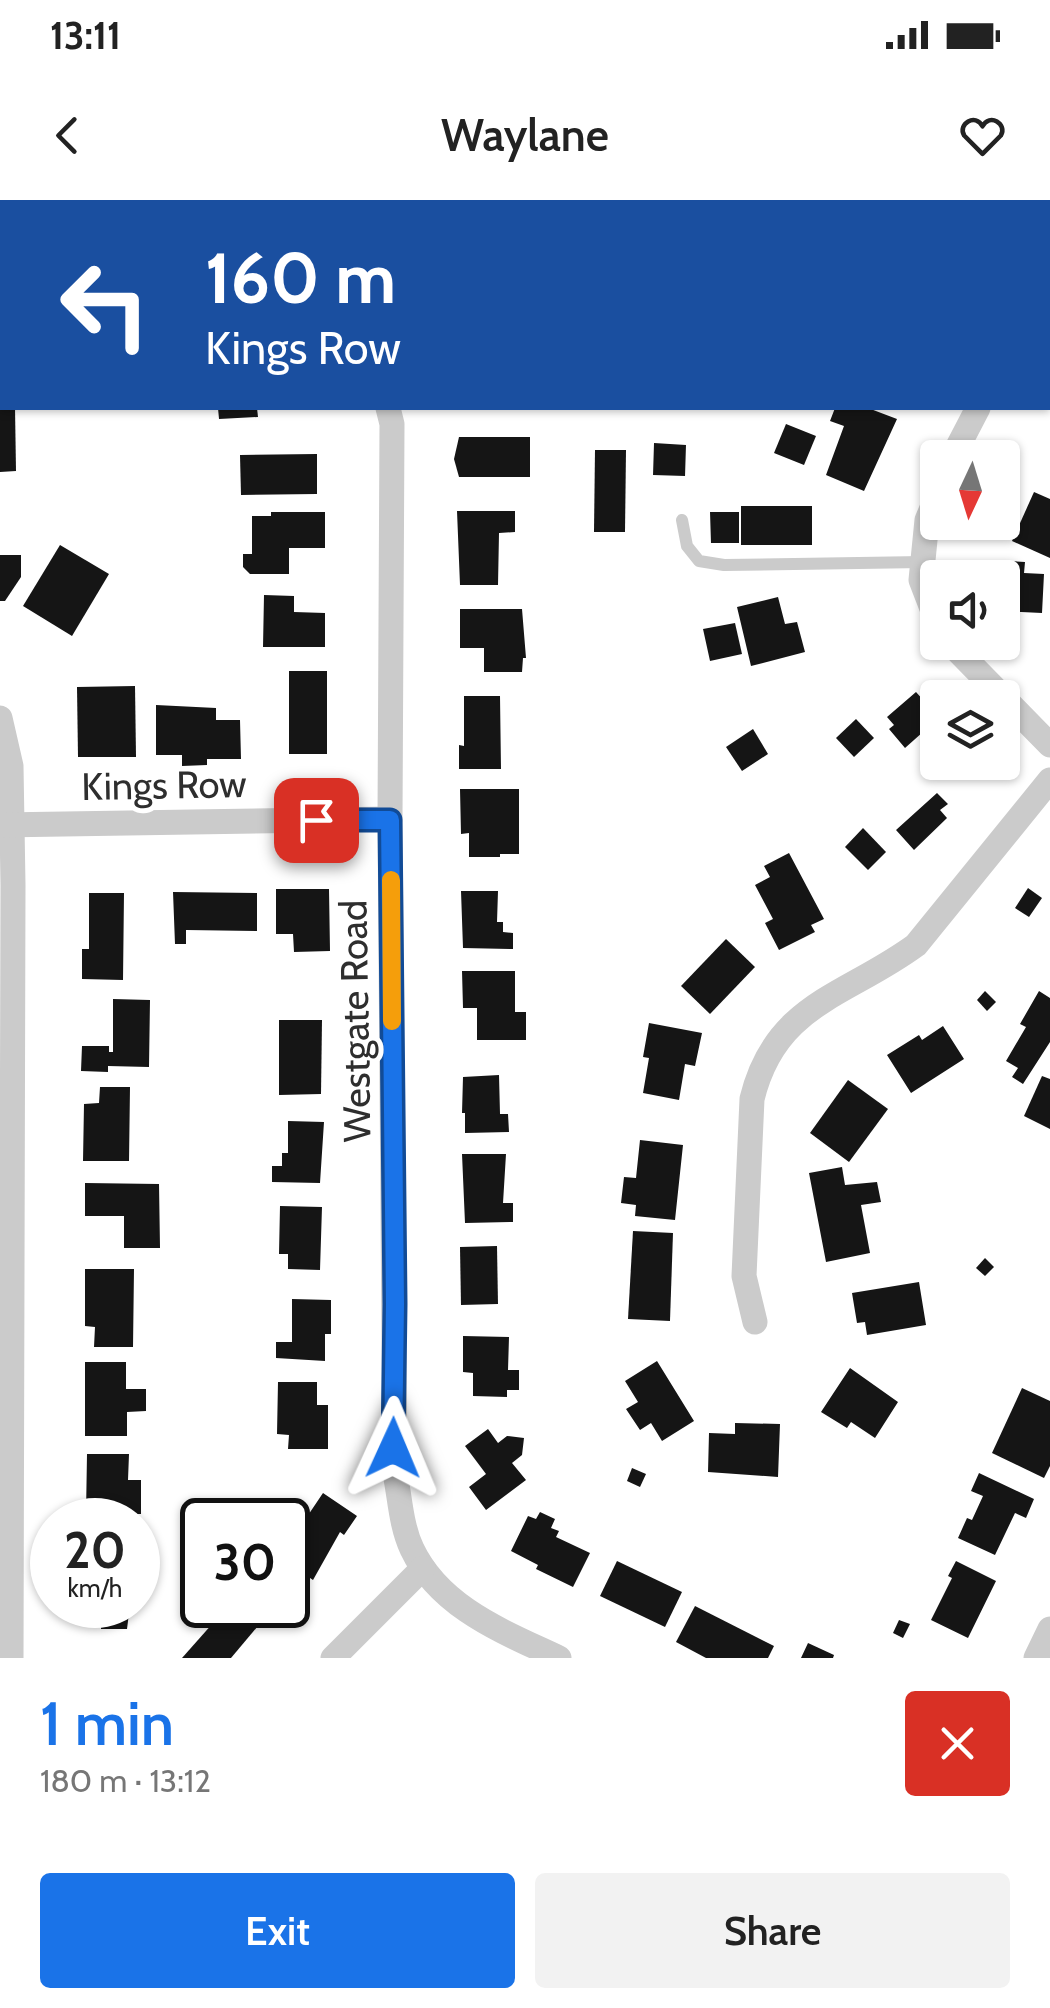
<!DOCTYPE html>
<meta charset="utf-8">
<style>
:root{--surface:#fff;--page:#f2f2f2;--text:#222;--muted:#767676;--accent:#1a73e8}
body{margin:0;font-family:Cabin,sans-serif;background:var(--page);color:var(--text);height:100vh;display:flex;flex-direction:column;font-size:38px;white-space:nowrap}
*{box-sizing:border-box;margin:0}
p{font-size:32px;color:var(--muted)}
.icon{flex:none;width:55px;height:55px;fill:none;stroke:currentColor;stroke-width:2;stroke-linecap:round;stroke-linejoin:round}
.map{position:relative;height:1458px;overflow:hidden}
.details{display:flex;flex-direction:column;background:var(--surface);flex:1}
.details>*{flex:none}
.hud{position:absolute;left:0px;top:0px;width:1050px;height:210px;box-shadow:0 2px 8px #0004;background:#1a4fa0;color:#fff;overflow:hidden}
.needle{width:65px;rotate:184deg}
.tools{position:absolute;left:920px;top:240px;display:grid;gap:20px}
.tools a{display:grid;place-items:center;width:100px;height:100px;border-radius:10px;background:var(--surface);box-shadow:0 2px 8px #0004;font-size:50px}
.speed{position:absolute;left:30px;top:1298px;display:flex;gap:20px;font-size:50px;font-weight:700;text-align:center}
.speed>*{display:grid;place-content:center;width:130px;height:130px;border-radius:50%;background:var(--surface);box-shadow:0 2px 8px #0004;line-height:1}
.speed small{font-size:25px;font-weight:400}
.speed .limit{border:5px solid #111;border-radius:15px;background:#fff;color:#111}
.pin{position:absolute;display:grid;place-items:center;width:85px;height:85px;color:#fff;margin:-42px;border-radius:20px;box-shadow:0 5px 15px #0006}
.me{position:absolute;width:110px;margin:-55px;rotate:1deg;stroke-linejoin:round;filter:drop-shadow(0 0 8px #0008)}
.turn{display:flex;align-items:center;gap:35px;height:210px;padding:0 40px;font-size:45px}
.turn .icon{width:130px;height:130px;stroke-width:2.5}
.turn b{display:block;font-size:70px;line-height:85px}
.round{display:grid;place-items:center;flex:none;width:105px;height:105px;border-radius:10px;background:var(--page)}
.headline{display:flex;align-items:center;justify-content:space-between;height:170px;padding:0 40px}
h1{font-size:60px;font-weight:600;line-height:75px;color:var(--accent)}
.cta{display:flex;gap:20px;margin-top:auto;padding:20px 40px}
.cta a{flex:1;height:115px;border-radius:10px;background:var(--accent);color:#fff;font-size:40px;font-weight:600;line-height:115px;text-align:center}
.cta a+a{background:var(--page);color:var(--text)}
.status{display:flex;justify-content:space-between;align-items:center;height:70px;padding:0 50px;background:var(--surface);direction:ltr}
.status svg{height:28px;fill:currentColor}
header{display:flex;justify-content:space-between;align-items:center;height:130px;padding:0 40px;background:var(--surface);font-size:45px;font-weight:600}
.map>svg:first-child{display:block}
.building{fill:#151515}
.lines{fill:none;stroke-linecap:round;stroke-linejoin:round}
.lane{stroke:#cbcbcb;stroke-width:12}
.street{stroke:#cbcbcb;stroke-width:25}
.route-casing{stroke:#114b97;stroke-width:25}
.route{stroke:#1a73e8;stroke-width:18}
.slow{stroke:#f59e0b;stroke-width:18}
.labels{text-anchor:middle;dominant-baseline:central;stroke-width:10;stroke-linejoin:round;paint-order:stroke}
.street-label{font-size:38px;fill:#2e2e2e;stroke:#fff}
</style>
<div class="status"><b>13:11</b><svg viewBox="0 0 49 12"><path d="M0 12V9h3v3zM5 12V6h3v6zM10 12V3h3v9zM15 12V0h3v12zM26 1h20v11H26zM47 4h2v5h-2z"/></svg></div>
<header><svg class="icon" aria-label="back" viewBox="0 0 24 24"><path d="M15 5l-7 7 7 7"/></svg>Waylane<svg class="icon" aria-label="heart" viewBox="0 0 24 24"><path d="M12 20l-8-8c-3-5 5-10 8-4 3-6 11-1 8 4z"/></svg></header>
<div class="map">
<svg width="1050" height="1458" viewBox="0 0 1050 1458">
<rect width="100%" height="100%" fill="#fff"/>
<g class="building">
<path d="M 0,208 L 15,208 L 16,271 L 0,272 Z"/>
<path d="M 218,208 L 257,208 L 258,217 L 219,219 Z"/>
<path d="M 835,208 L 868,208 L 897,219 L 864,291 L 826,275 L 844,226 L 830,221 Z"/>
<path d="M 786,224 L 816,236 L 804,265 L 774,253 Z"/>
<path d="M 459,237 L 530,237 L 530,277 L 459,277 L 454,259 Z"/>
<path d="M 654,243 L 686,245 L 685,276 L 653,275 Z"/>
<path d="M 595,250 L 626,250 L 625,332 L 594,332 Z"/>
<path d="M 317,254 L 317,294 L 241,295 L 240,255 Z"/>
<path d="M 1034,292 L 1050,299 L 1050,358 L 1012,341 Z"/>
<rect x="741" y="306" width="71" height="39"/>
<path d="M 457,311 L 515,311 L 515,332 L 499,333 L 498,385 L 460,385 Z"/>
<path d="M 271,312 L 325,312 L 325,348 L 289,348 L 289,374 L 250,374 L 243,367 L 243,354 L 252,354 L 252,316 L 271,316 Z"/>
<path d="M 710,312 L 739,312 L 739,343 L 711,343 Z"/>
<path d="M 60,345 L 109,374 L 72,436 L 23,406 Z"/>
<path d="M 0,355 L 21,355 L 21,377 L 5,401 L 0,401 Z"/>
<path d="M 995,360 L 1025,362 L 1024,373 L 1044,374 L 1042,413 L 1002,411 L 1002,378 L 994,378 Z"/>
<path d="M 264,395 L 294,396 L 294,412 L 325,413 L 325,447 L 263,447 Z"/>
<path d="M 778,397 L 785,424 L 797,422 L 805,452 L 751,466 L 737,407 Z"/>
<path d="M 460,409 L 522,409 L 526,458 L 523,458 L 522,472 L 484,472 L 484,448 L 460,448 Z"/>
<path d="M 735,423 L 742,454 L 710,461 L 703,429 Z"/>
<rect x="289" y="471" width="38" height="83"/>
<path d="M 135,486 L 136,557 L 78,557 L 77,487 Z"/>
<path d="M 916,492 L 935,513 L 928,519 L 932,524 L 905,548 L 889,529 L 894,525 L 887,517 Z"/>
<path d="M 464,496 L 500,496 L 501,569 L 459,569 L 459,545 L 464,546 Z"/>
<path d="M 156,505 L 216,508 L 216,520 L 240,520 L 241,559 L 207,559 L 207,565 L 182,566 L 182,555 L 156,555 Z"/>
<path d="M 856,519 L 874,538 L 854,557 L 836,538 Z"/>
<path d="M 753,529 L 768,554 L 742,571 L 726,547 Z"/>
<path d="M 460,589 L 519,589 L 519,654 L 500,654 L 500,657 L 469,657 L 469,633 L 461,634 Z"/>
<path d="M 937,593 L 948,604 L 940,610 L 947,618 L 914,650 L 896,630 Z"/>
<path d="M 863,628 L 886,652 L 868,670 L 845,647 Z"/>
<path d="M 789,653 L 824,719 L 811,725 L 815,732 L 779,750 L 765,723 L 773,719 L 755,685 L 770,677 L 764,666 Z"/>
<path d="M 1028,688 L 1042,698 L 1029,717 L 1015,708 Z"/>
<path d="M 276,689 L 329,689 L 330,751 L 294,752 L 293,734 L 276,734 Z"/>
<path d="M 461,691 L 498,691 L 497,722 L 503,722 L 503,732 L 513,733 L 513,749 L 463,748 Z"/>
<path d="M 173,692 L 257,693 L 257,731 L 186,730 L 186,744 L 175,744 Z"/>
<path d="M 89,693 L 124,693 L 123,780 L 82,779 L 82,749 L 89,749 Z"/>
<path d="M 726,739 L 755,767 L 710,814 L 681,786 Z"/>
<path d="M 462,771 L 515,771 L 515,812 L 526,812 L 526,840 L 477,840 L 477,808 L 463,808 Z"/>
<path d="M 985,791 L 996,802 L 987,811 L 977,800 Z"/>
<path d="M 1039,791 L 1050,798 L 1050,842 L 1023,884 L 1012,877 L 1018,868 L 1006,861 L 1026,827 L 1020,824 Z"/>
<path d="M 113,799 L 150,800 L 149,867 L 108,866 L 108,872 L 81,871 L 82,846 L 109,846 L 109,852 L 113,852 Z"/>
<path d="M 279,820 L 322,820 L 321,894 L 279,895 Z"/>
<path d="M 649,823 L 702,833 L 695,866 L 685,864 L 679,900 L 643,893 L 649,858 L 643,857 Z"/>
<path d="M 943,826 L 964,859 L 911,893 L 887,855 L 919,835 L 922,840 Z"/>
<path d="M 499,875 L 500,914 L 508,914 L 509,932 L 465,933 L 465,913 L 462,913 L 463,877 Z"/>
<path d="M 1042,876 L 1050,879 L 1050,929 L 1024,916 Z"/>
<path d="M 848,880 L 888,909 L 849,962 L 810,933 Z"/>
<path d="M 100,887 L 130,887 L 129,961 L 83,961 L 84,904 L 99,903 Z"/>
<path d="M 288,921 L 324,922 L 320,983 L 272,982 L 272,966 L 282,966 L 282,953 L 288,953 Z"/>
<path d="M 640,940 L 683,945 L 675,1020 L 635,1016 L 636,1005 L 621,1003 L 624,977 L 636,978 Z"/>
<path d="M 462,954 L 506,954 L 503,1003 L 513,1003 L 513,1022 L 465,1023 Z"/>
<path d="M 842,967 L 845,985 L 877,982 L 881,1002 L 861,1005 L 870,1053 L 826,1062 L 809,973 Z"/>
<path d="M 85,983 L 159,984 L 160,1048 L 124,1048 L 124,1016 L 85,1016 Z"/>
<path d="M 280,1006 L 322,1007 L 320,1070 L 288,1069 L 288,1054 L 279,1054 Z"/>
<path d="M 633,1031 L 673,1033 L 670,1121 L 628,1119 Z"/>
<path d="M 497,1046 L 498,1104 L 461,1105 L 460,1047 Z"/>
<path d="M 985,1058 L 994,1067 L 985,1076 L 976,1068 Z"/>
<path d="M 85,1069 L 134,1069 L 133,1147 L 94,1147 L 95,1127 L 85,1126 Z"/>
<path d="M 919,1082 L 926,1125 L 867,1135 L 865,1122 L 857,1123 L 852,1093 Z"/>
<path d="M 292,1099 L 331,1100 L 331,1134 L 325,1134 L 325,1161 L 276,1158 L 276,1142 L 292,1142 Z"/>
<path d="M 463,1136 L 509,1137 L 508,1170 L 519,1170 L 519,1190 L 507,1190 L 507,1197 L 473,1196 L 473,1173 L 463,1172 Z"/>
<path d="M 657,1161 L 694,1221 L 662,1241 L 651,1223 L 640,1230 L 626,1209 L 638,1202 L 625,1181 Z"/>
<path d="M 85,1162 L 126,1162 L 126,1189 L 146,1189 L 146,1211 L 127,1212 L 127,1236 L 85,1236 Z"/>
<path d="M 850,1168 L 898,1202 L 875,1238 L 851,1222 L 847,1228 L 821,1212 Z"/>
<path d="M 278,1182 L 317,1182 L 317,1205 L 328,1205 L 328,1249 L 288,1249 L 289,1235 L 277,1234 Z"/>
<path d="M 1022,1188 L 1050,1201 L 1050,1266 L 1044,1278 L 992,1253 Z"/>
<path d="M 735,1223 L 780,1224 L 778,1277 L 708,1272 L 709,1233 L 735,1234 Z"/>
<path d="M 488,1229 L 498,1243 L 507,1236 L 524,1238 L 522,1255 L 512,1263 L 526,1280 L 486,1310 L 469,1287 L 486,1274 L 465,1246 Z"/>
<path d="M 87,1254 L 129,1254 L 128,1280 L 141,1280 L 141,1314 L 86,1314 Z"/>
<path d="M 632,1268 L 646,1274 L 640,1287 L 627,1281 Z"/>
<path d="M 979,1273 L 1034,1299 L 1026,1318 L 1015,1313 L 995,1355 L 958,1338 L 967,1318 L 972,1320 L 983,1296 L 971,1291 Z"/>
<path d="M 323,1293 L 357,1316 L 344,1335 L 340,1332 L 313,1380 L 288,1363 L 288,1345 Z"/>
<path d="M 540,1312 L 555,1319 L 551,1328 L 559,1331 L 556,1337 L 590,1353 L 573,1387 L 536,1369 L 538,1365 L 511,1351 L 528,1316 L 536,1319 Z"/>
<path d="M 617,1361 L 682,1392 L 665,1427 L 600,1396 Z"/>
<path d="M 956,1361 L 996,1381 L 968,1438 L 931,1420 L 952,1378 L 948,1376 Z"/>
<path d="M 88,1405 L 130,1405 L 127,1429 L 101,1429 L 101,1418 L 88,1418 Z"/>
<path d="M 229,1405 L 274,1407 L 231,1458 L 182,1458 Z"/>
<path d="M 695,1406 L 774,1446 L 768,1458 L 706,1458 L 676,1442 Z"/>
<path d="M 899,1420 L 910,1424 L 903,1438 L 893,1433 Z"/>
<path d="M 808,1443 L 834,1455 L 833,1458 L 801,1458 Z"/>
</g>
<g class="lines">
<path class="lane" d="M 682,320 L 687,346 L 699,361 L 724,365 L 923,362"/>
<g class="street">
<path d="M 1048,76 L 1050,71"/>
<path d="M 388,208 L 392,224 L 390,619 L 395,1273 C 400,1298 401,1326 412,1349 C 440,1408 504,1432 559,1458"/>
<path d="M 952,258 L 978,208"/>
<path d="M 938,294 L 927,320 L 921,380 L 938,424"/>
<path d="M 949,442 L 1050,545"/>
<path d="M 0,518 L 11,566 L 13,685 L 11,1458"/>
<path d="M 0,625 L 390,619"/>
<path d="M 755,1122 L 744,1076 L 752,899 C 775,803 847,796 916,745 L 1050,580"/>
<path d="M 333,1458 L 423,1368"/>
<path d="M 1036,1458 L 1050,1429"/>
</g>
</g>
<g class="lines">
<defs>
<path id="route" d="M 316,620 L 390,620 L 395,1104 L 393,1248"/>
</defs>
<use href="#route" class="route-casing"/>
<use href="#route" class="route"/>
<path class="slow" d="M 391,680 L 392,821"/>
</g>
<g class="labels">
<g class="street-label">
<text transform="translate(164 585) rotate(-1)">Kings Row</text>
<text transform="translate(355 821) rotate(-91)">Westgate Road</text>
</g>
</g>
</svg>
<div class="tools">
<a><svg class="needle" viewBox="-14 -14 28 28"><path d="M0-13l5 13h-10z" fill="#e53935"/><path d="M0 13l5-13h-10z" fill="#767676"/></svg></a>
<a><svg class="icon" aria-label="sound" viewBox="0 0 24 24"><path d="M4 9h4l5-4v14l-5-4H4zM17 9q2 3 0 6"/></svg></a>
<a><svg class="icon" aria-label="layers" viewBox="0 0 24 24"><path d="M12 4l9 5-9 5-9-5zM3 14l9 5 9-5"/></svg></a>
</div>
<div class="speed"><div>20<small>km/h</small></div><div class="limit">30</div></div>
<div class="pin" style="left:316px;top:620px;background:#d93025"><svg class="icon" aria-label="arrive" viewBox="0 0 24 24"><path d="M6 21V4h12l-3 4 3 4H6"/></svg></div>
<svg class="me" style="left:393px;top:1248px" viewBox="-20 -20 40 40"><path d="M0-17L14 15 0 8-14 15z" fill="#1a73e8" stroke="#fff" stroke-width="4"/></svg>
<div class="hud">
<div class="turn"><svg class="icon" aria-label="left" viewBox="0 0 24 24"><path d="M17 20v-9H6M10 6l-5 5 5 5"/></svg><div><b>160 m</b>Kings Row</div></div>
</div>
</div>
<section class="details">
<div class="headline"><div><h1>1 min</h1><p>180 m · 13:12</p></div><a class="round" style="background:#d93025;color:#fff"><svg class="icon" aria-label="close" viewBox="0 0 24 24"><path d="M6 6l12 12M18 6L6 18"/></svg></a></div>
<div class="cta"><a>Exit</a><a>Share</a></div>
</section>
